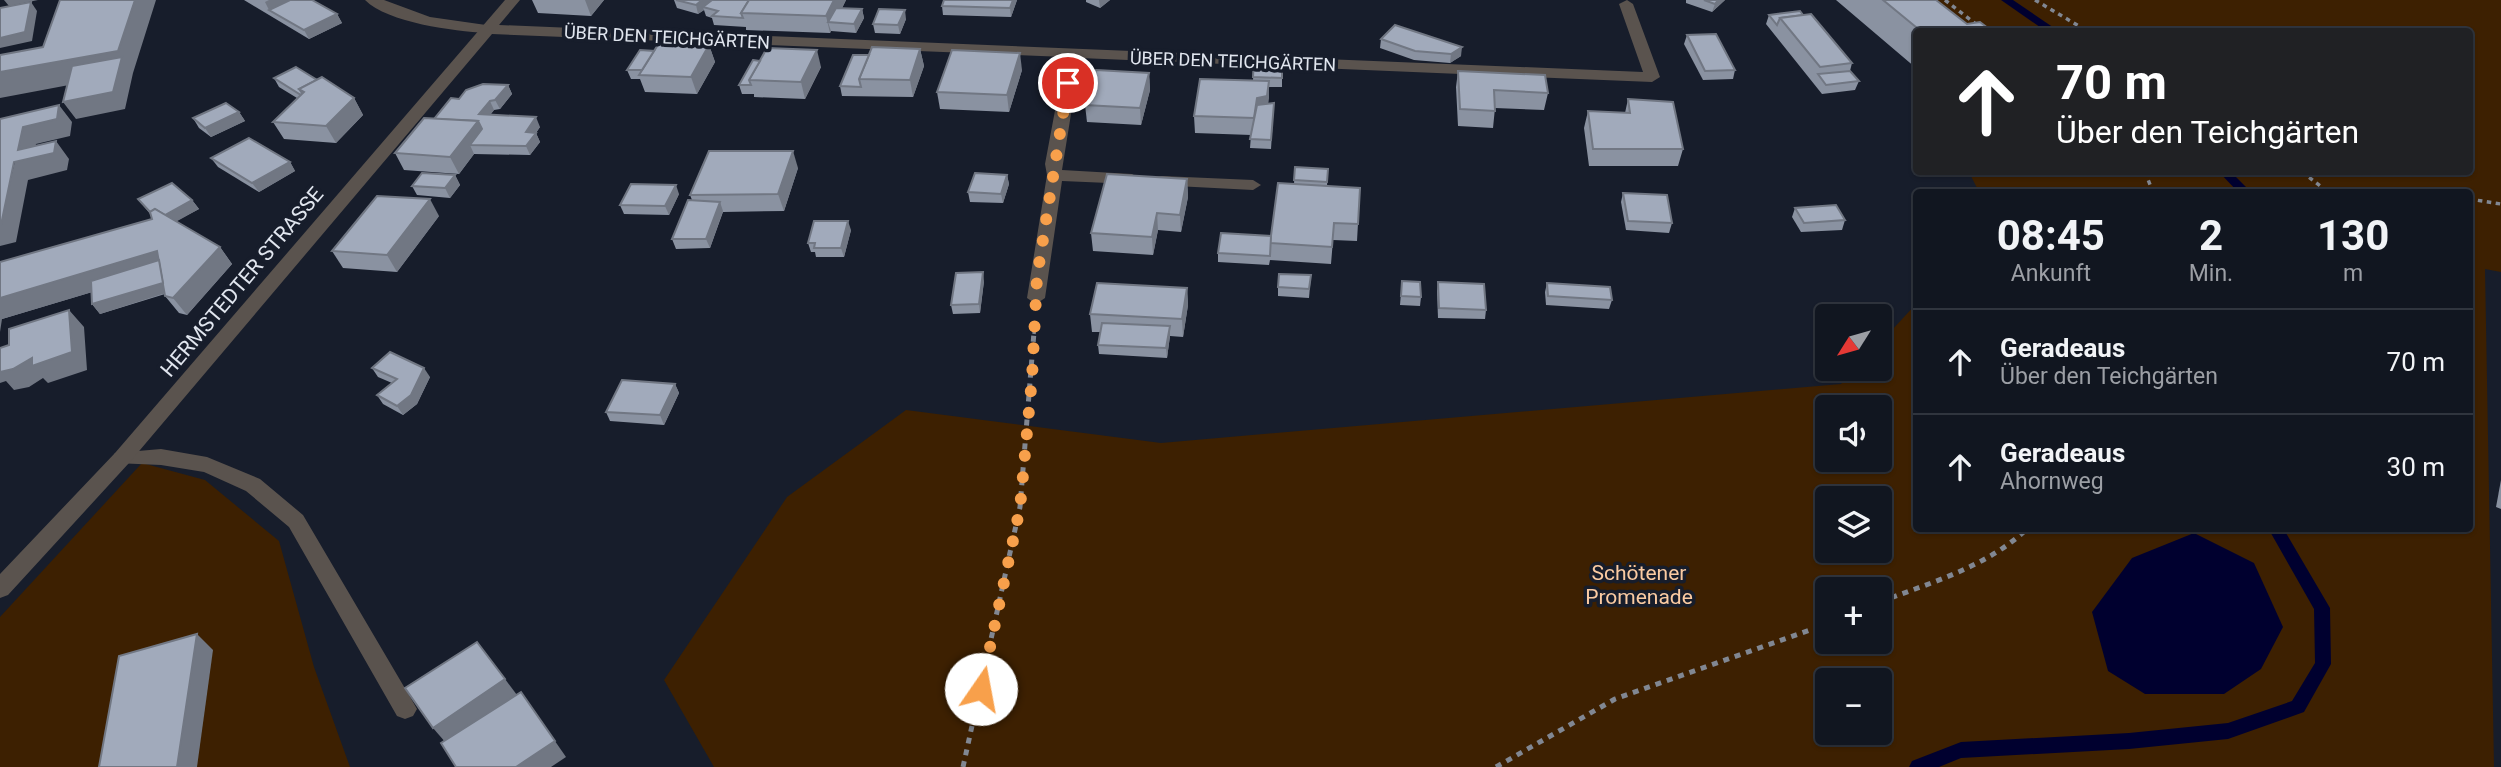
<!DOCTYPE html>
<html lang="de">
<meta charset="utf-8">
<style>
:root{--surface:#111620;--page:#1a1f29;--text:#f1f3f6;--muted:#9c9fa5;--line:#30353e}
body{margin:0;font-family:Roboto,sans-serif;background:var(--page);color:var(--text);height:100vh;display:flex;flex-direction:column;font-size:26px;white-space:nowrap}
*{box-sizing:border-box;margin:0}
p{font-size:23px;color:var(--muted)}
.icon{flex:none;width:38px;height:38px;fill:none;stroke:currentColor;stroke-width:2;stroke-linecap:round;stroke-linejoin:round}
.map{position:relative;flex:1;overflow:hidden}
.drawer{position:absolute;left:1913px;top:189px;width:560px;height:343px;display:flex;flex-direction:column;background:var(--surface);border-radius:7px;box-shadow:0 2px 5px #0004,0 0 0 2px var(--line)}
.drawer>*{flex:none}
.guide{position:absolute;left:1913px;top:28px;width:560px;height:147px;border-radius:7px;box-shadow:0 2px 5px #0004,0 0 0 2px var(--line);background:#202124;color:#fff;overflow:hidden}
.needle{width:46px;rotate:233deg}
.buttons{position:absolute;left:1815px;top:304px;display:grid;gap:14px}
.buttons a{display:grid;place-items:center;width:77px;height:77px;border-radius:7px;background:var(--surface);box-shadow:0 2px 5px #0004,0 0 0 2px var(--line);font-size:35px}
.pin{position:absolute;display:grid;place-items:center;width:60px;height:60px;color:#fff;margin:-30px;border:4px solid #fff;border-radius:50%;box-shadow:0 2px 7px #0007}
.me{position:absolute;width:77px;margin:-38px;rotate:12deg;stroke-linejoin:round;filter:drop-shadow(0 0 5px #0008)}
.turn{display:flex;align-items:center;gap:24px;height:147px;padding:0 28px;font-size:32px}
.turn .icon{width:91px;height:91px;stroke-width:2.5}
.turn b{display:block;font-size:49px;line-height:60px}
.eta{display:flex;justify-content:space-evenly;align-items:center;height:119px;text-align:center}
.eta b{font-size:42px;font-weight:700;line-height:49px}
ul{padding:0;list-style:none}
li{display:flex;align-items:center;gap:21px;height:105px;padding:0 28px;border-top:2px solid var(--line)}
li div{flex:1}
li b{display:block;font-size:26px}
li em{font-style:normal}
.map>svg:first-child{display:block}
.green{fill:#3d2001;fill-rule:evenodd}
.water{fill:#00002f}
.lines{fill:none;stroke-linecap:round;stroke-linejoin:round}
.stream{fill:#00002f;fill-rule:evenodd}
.path-far1{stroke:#818792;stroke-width:3.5;stroke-dasharray:4.5 4.5;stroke-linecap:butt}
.path{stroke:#818792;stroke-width:5;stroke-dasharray:6 6;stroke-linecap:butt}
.service{fill:#5a534e;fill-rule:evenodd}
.minor{fill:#5a534e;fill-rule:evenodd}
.wall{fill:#8a92a1}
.shaded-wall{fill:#717783}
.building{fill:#a1aabb;stroke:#717783;stroke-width:2}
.route{stroke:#f8a04b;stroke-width:12;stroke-dasharray:0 21.6}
.labels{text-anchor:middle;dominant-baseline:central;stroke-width:7;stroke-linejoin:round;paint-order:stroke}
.far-street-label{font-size:18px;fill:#e1e6ef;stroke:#171d2b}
.street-label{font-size:21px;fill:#e1e6ef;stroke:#171d2b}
.park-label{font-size:21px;fill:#fbcba2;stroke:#171d2b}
</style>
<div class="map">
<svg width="2501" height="767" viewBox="0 0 2501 767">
<rect width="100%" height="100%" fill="#171d2b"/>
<g class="green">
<path d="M 1922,0 L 2501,0 L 2501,272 L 2485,269 L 2494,767 L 714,767 L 664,680 L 787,497 L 906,410 L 1161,443 L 1841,384 L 1855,369 L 1880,369 L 1880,343 L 1916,304 L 1916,528 L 2469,528 L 2469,192 L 1979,192 L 1969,172 L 2469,172 L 2469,32 L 1960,31 ZM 1827,408 L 1880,408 L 1880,460 L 1827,460 ZM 1827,499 L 1880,499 L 1880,551 L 1827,551 ZM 1827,590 L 1880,590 L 1880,642 L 1827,642 ZM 1827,681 L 1880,681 L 1880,733 L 1827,733 Z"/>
<path d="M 142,463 L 205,480 L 279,541 L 314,667 L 350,767 L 0,767 L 0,617 Z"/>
</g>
<path class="water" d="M 2194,533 L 2254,563 L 2283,627 L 2261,669 L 2224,694 L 2145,694 L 2108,671 L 2092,612 L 2132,558 Z"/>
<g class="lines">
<g class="stream">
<path d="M 2001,0 L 2013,0 L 2060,32 L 2047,32 Z"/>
<path d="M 2219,172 L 2231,172 L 2251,192 L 2238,192 Z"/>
<path d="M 2268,528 L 2283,528 L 2330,608 L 2331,664 L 2304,712 L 2228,739 L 2129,749 L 1961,758 L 1939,767 L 1909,767 L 1912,761 L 1961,742 L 2129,733 L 2228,723 L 2292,701 L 2315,663 L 2314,609 Z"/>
</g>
<g class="path-far1">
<path d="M 1945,0 L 1986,32"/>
<path d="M 2035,0 L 2089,32"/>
<path d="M 2145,172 L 2153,192"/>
<path d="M 2302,172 L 2328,192"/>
<path d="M 2469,199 L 2501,204"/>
<path d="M 1034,334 L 1035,324"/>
</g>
<g class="path">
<path d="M 1880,602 C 1932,582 1987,567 2028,528"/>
<path d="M 963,767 L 1020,507 L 1034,332"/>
<path d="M 1496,767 L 1615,699 L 1827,624"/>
</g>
<g class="service">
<path d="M 365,0 L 384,0 L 430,17 L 486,25 L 493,29 L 486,33 C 454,31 388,23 365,0 Z"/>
<path d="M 161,449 L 207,457 L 260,479 L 303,515 L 413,702 L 417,709 L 413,716 L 405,719 L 397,716 L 289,527 L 246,491 L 204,472 L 161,465 L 115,463 L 112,458 L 115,453 Z"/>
</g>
<g class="minor">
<path d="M 505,0 L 520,0 L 499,25 L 1643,72 L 1619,4 L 1627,0 L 1633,4 L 1660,77 L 1652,82 L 1080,58 L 1062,170 L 1132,174 L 1140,179 L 1132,184 L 1062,181 L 1045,298 L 1036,304 L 1027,298 L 1047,175 L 1045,164 L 1065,57 L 492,34 L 129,463 L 8,595 L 0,598 L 0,574 L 115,453 Z"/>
<path d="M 1162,176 L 1253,180 L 1261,185 L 1253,190 L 1156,185 L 1154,181 L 1156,177 Z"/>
</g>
</g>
<g class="wall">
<path d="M 244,0 L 314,0 L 313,1 L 337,14 L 342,23 L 309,39 Z"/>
<path d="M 532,0 L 604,0 L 591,16 L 538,13 Z"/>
<path d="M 674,0 L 846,0 L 842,8 L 862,9 L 864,18 L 856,33 L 831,31 L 830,33 L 746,30 L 746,27 L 714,25 L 712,18 L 706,16 L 704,10 L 698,14 L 677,8 Z"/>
<path d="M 1017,0 L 1011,17 L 943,15 L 942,6 Z"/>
<path d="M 1086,0 L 1110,0 L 1100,8 L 1086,2 Z"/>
<path d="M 1686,0 L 1725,0 L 1712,12 L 1686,3 Z"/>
<path d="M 1836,0 L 1936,0 L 1967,24 L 1993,32 L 1916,32 L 1916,68 Z"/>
<path d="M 1800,11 L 1852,63 L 1850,71 L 1859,81 L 1855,90 L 1822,94 L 1766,24 L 1769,15 Z"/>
<path d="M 906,19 L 900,34 L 875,33 L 873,24 Z"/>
<path d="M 1687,35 L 1735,70 L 1733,79 L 1703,80 L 1684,44 Z"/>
<path d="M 1381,39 L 1461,56 L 1450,63 L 1414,60 L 1380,48 Z"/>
<path d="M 709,45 L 715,62 L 697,94 L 645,92 L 640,79 L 631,79 L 627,70 L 654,51 Z"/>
<path d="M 920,49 L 924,66 L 913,97 L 842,96 L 840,86 L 869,55 Z"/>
<path d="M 1254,59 L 1282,60 L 1282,87 L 1269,87 L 1268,104 L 1274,103 L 1271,149 L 1250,148 L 1251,135 L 1195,133 L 1194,116 L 1253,81 Z"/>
<path d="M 753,60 L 821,67 L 805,99 L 754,97 L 754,94 L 742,94 L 739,85 Z"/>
<path d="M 1022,70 L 1009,112 L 940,109 L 937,92 Z"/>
<path d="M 1458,71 L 1548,93 L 1544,110 L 1495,108 L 1493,128 L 1458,126 L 1456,87 Z"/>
<path d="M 1149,73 L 1150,90 L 1141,125 L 1087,122 L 1085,105 Z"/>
<path d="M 274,78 L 317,80 L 354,98 L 363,115 L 336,143 L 284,139 L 273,122 L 297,98 L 279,87 Z"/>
<path d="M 508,85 L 512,94 L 500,109 L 494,110 L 490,115 L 540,127 L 536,133 L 540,142 L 530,155 L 474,154 L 459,174 L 404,170 L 395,153 L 459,99 Z"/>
<path d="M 1628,99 L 1683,149 L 1678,166 L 1589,166 L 1584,128 L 1588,111 L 1625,113 Z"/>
<path d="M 239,112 L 245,121 L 211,137 L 199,128 L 193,118 Z"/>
<path d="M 211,158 L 290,162 L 295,171 L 259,192 L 218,167 Z"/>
<path d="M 1295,167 L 1328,169 L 1327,186 L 1360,188 L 1357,241 L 1333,240 L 1331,264 L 1270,260 L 1269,265 L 1218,262 L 1218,253 L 1271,236 L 1294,184 Z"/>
<path d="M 798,168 L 784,211 L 723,212 L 710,248 L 676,249 L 672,239 L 692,200 L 690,195 Z"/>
<path d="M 455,175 L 460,185 L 450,198 L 417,195 L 412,186 Z"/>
<path d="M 1007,175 L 1009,184 L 1003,203 L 970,202 L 968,192 Z"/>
<path d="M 1187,179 L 1188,197 L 1181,232 L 1158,230 L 1153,255 L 1093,251 L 1091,233 Z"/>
<path d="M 1623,193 L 1672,223 L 1669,233 L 1626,230 L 1621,202 Z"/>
<path d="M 679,194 L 669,215 L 624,214 L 620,205 Z"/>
<path d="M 138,199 L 192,200 L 199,209 L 176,221 L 220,247 L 232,264 L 187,315 L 179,313 L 165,296 L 165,294 L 100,314 L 92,304 L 92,292 L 2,319 L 0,262 L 152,219 L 151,215 Z"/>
<path d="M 1795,208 L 1845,220 L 1842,230 L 1801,232 L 1792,217 Z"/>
<path d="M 439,216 L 397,272 L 343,268 L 332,251 Z"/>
<path d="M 851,230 L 844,257 L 816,257 L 815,252 L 811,252 L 808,243 Z"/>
<path d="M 1311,275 L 1309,298 L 1278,296 L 1278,287 Z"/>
<path d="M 984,281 L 980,313 L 953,314 L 951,305 Z"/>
<path d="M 1402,281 L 1421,297 L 1420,306 L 1400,305 Z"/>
<path d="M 1438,282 L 1486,310 L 1485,319 L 1438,318 L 1437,291 Z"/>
<path d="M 1547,283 L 1612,300 L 1609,309 L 1546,305 L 1545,292 Z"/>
<path d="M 1187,288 L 1188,305 L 1183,337 L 1170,336 L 1167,358 L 1099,354 L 1098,345 L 1101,332 L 1092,332 L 1090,314 Z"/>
<path d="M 372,368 L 430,377 L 417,404 L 403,415 L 383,404 L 377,395 L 392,383 L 378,377 Z"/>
<path d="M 675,384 L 679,393 L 664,425 L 610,421 L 606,412 Z"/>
<path d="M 2501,480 L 2501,509 L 2496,507 Z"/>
</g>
<g class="shaded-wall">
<path d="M 4,0 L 38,0 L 9,6 Z"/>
<path d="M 135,0 L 156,0 L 133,73 L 125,109 L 76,119 L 63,102 L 117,76 L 0,98 L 0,72 L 17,65 Z"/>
<path d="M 269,0 L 314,0 L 280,16 L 269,10 L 265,2 Z"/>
<path d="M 585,0 L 604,0 L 591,16 Z"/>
<path d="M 702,0 L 715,0 L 703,7 L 704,10 L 698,14 L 696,5 Z"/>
<path d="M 834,0 L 846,0 L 835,23 L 828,22 L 831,31 L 830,33 L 826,16 Z"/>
<path d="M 1013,0 L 1017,0 L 1011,17 L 1010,8 Z"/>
<path d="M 1099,0 L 1110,0 L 1100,8 Z"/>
<path d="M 1718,0 L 1725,0 L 1712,12 L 1715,4 Z"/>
<path d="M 31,2 L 37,11 L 32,41 L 0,48 L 0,38 Z"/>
<path d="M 862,9 L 864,18 L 856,33 L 854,24 Z"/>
<path d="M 905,10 L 906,19 L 900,34 L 898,25 Z"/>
<path d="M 337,14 L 342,23 L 309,39 L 304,30 Z"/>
<path d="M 709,45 L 715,62 L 697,94 L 691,77 Z"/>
<path d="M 1462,47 L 1461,56 L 1450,63 L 1451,54 Z"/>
<path d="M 920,49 L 924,66 L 913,97 L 910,80 Z"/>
<path d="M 817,50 L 821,67 L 805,99 L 801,82 Z"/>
<path d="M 1020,53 L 1022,70 L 1009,112 L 1007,95 Z"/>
<path d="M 1149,73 L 1150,90 L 1141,125 L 1140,108 Z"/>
<path d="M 1269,81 L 1269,98 L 1267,112 L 1254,118 L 1257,98 Z"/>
<path d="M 508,85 L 512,94 L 500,109 L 495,100 Z"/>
<path d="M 354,98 L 363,115 L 336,143 L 326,126 Z"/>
<path d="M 490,101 L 494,110 L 484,123 L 479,114 Z"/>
<path d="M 59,105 L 72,122 L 70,136 L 36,144 L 33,158 L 56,141 L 69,159 L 67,170 L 28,180 L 16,242 L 0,246 L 0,225 L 23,127 Z"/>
<path d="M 239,112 L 245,121 L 211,137 L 205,128 Z"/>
<path d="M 536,117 L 540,127 L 531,139 L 536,133 L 540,142 L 530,155 L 526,146 L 526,132 Z"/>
<path d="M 478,121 L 487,138 L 470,145 L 474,154 L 459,174 L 450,157 Z"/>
<path d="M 793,151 L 798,168 L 784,211 L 778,194 Z"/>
<path d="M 290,162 L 295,171 L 259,192 L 252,183 Z"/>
<path d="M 455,175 L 460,185 L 450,198 L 445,188 Z"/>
<path d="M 1007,175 L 1009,184 L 1003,203 L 1001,194 Z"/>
<path d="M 1187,179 L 1188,197 L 1181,232 L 1180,215 Z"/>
<path d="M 676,185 L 679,194 L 669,215 L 665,206 Z"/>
<path d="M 430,199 L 439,216 L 397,272 L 387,255 Z"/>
<path d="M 192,200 L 199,209 L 163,229 L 156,220 Z"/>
<path d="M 720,202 L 723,211 L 710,248 L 706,239 Z"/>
<path d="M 1157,213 L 1158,230 L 1153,255 L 1152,237 Z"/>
<path d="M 848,221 L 851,230 L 844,257 L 841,248 Z"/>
<path d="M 220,247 L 232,264 L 187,315 L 173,298 Z"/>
<path d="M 157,251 L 175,290 L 100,314 L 92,304 L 166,270 L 2,319 L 0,332 L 0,298 Z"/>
<path d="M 983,272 L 984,281 L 980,313 L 979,304 Z"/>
<path d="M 1187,288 L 1188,305 L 1183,337 L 1182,319 Z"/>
<path d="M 69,310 L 84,327 L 87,370 L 48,383 L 43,378 L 29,387 L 14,390 L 6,381 L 0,383 L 0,363 Z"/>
<path d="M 1170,326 L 1170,336 L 1167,358 L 1166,348 Z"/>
<path d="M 424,368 L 430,377 L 417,404 L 403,415 L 397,406 Z"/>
<path d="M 675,384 L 679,393 L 664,425 L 660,415 Z"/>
<path d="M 197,634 L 213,650 L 197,767 L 177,767 Z"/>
<path d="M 505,679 L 517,695 L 446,743 L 433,728 Z"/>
<path d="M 521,692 L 566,757 L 551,767 L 516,767 Z"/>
</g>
<g class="building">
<path d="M 60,0 L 135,0 L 118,51 L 0,72 L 0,55 L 43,47 Z"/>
<path d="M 290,0 L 312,0 L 337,14 L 304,30 L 269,10 Z"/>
<path d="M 676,0 L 702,0 L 696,5 Z"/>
<path d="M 712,0 L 749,0 L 741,13 L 743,18 L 712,16 L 718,11 L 703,7 Z"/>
<path d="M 749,0 L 834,0 L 826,16 L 741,13 Z"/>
<path d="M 944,0 L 1013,0 L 1010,8 L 942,6 Z"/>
<path d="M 1704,0 L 1718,0 L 1715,4 Z"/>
<path d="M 1883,0 L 1936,0 L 1967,24 L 1980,22 L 1993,32 L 1922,32 Z"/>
<path d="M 31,2 L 25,32 L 0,38 L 0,8 Z"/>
<path d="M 836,8 L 862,9 L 854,24 L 828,22 Z"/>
<path d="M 879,9 L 905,10 L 898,25 L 873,24 Z"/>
<path d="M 1800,11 L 1803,15 L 1780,18 L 1777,25 L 1769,15 Z"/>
<path d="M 1811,14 L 1852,63 L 1820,67 L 1780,18 Z"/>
<path d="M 1395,25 L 1462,47 L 1451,54 L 1415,51 L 1381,39 Z"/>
<path d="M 1716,34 L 1735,70 L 1705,71 L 1687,35 Z"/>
<path d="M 659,43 L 709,45 L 691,77 L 639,75 Z"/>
<path d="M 872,47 L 920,49 L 910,80 L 859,79 Z"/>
<path d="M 767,48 L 817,50 L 801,82 L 749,80 Z"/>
<path d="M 640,50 L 654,51 L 642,70 L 627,70 Z"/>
<path d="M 952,50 L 1020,53 L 1007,95 L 937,92 Z"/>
<path d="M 853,55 L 869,55 L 859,79 L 861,87 L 840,86 Z"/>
<path d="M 122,57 L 113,92 L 63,102 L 72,66 Z"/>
<path d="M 1254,59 L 1282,60 L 1282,78 L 1253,77 Z"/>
<path d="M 753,60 L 760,61 L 749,80 L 751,85 L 739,85 Z"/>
<path d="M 296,67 L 317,80 L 299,89 L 302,93 L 301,95 L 274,78 Z"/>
<path d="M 1096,70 L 1149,73 L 1140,108 L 1085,105 Z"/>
<path d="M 1458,71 L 1545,75 L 1548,93 L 1494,90 L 1495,111 L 1460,109 Z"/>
<path d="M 1850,71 L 1859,81 L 1826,85 L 1818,74 Z"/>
<path d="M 322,77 L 354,98 L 326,126 L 273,122 L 304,92 L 299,89 Z"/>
<path d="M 1200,79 L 1269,81 L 1267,96 L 1257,98 L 1254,118 L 1194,116 Z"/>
<path d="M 483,84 L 508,85 L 495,100 L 490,101 L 479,114 L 536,117 L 526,132 L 536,133 L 526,146 L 470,145 L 482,129 L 478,121 L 434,119 L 451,98 L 459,99 L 466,90 Z"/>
<path d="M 1628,99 L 1673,102 L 1683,149 L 1593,149 L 1588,111 L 1630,113 Z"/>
<path d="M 226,103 L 239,112 L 205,128 L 193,118 Z"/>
<path d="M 1274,103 L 1271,140 L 1250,139 L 1257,105 Z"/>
<path d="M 59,105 L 57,119 L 23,127 L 18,150 L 56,141 L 54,153 L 14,162 L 1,225 L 0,225 L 0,119 Z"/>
<path d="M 424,118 L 478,121 L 450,157 L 395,153 Z"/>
<path d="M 249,138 L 290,162 L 252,183 L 211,158 Z"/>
<path d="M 709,151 L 793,151 L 778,194 L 690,195 Z"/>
<path d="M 1295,167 L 1328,169 L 1327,182 L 1294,180 Z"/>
<path d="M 422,173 L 455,175 L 445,188 L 412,186 Z"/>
<path d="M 975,173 L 1007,175 L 1001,194 L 968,192 Z"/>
<path d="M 1107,174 L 1187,179 L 1180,215 L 1157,213 L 1152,237 L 1091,233 Z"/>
<path d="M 172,183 L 192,200 L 165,215 L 155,209 L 150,212 L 151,213 L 138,199 Z"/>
<path d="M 1278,183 L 1360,188 L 1358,224 L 1334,223 L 1332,247 L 1270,243 Z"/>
<path d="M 631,184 L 676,185 L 665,206 L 620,205 Z"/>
<path d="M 1623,193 L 1667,195 L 1672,223 L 1628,221 Z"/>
<path d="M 377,196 L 430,199 L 387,255 L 332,251 Z"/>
<path d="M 688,200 L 720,202 L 706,239 L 672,239 Z"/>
<path d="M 1836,205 L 1845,220 L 1804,223 L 1795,208 Z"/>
<path d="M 155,209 L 220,247 L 173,298 L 165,296 L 157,251 L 0,298 L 0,262 L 152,219 L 150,212 Z"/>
<path d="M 814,221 L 848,221 L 841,248 L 814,248 L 815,243 L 808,243 Z"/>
<path d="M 1221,233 L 1271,236 L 1270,256 L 1218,253 Z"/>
<path d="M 159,260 L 163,283 L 92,304 L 91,281 Z"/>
<path d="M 983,272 L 979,304 L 951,305 L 956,273 Z"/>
<path d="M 1279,274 L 1311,275 L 1309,289 L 1278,287 Z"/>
<path d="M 1402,281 L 1420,282 L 1421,297 L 1401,296 Z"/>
<path d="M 1438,282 L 1484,284 L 1486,310 L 1439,308 Z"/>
<path d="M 1097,283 L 1187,288 L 1182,319 L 1090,314 Z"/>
<path d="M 1547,283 L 1610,287 L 1612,300 L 1548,296 Z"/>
<path d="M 69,310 L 72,352 L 32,366 L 32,358 L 13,369 L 0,372 L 0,348 L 9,345 L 9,329 Z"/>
<path d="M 1102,323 L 1170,326 L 1166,348 L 1098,345 Z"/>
<path d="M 390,352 L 424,368 L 411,395 L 397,406 L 377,395 L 397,379 L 372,368 Z"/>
<path d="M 622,380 L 675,384 L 660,415 L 606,412 Z"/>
<path d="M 197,634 L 177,767 L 99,767 L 119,656 Z"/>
<path d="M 477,642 L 505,679 L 433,728 L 405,688 Z"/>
<path d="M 521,692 L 555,741 L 516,767 L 456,767 L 441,743 Z"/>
</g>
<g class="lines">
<path class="route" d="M 981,689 L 1020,508 L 1032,378 L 1037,277 L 1068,83"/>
</g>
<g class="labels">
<g class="far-street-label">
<text transform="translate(667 37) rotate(3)">ÜBER DEN TEICHGÄRTEN</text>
<text transform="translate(1233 61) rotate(2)">ÜBER DEN TEICHGÄRTEN</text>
</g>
<g class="street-label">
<text transform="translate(242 282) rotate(-50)">HERMSTEDTER STRASSE</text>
</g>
<g class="park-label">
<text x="1639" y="573">Schötener<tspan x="1639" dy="24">Promenade</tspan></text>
</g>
</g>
</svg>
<div class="buttons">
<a><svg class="needle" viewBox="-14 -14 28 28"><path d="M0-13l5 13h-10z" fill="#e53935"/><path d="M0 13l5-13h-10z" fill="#9c9fa5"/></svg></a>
<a><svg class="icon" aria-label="sound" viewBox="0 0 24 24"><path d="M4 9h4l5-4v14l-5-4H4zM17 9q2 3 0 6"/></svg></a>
<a><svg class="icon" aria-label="layers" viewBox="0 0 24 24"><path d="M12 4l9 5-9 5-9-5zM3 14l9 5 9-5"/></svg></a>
<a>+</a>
<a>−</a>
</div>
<div class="pin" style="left:1068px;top:83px;background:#d93025"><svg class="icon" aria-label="arrive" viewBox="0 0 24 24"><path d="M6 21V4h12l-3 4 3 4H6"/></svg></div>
<svg class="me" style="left:981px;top:689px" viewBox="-20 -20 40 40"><circle r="19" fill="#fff"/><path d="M0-13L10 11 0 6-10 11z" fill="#f8a04b"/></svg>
<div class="guide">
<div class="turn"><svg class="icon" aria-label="ahead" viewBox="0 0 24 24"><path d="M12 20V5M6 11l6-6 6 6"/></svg><div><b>70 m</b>Über den Teichgärten</div></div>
</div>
<section class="drawer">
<div class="eta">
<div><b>08:45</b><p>Ankunft</p></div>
<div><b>2</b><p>Min.</p></div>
<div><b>130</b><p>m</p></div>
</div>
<ul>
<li><svg class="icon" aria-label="ahead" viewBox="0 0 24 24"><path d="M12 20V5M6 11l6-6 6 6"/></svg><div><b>Geradeaus</b><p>Über den Teichgärten</p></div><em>70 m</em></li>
<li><svg class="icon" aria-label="ahead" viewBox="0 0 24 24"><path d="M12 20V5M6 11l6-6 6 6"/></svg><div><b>Geradeaus</b><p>Ahornweg</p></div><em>30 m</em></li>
</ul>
</section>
</div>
